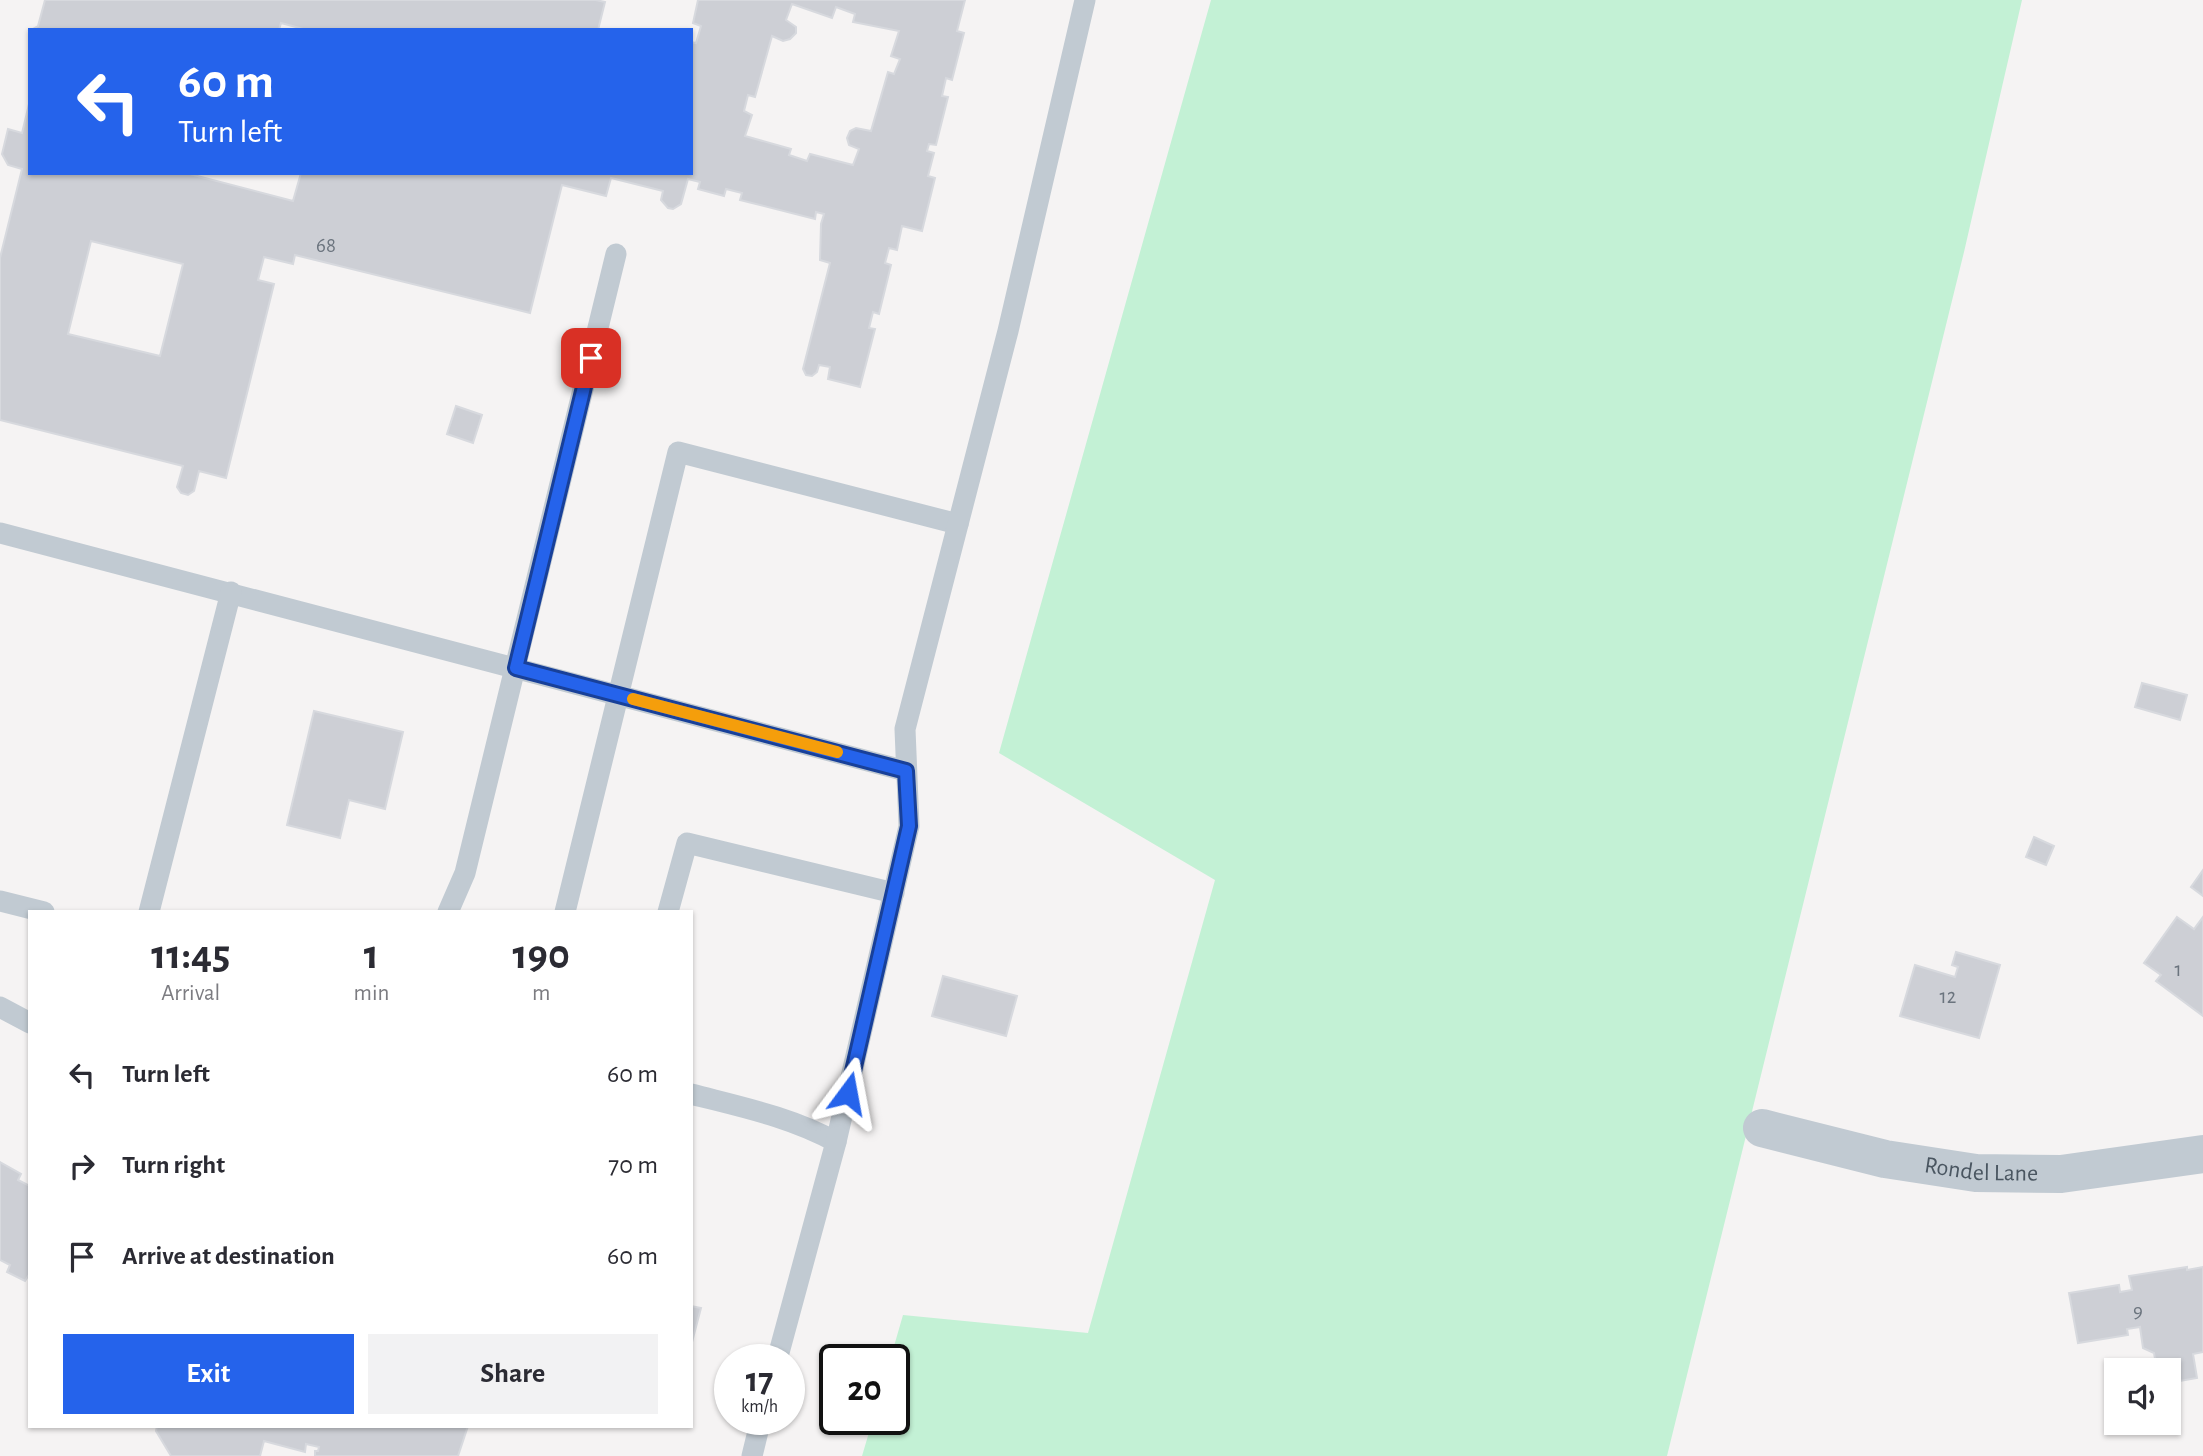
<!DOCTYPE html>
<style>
:root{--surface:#fff;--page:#f2f2f3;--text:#2b2b33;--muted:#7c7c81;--accent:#2563eb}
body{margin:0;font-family:"Alegreya Sans",sans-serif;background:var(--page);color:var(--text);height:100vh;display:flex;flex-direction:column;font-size:26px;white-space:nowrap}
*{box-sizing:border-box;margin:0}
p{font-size:23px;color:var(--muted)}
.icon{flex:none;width:38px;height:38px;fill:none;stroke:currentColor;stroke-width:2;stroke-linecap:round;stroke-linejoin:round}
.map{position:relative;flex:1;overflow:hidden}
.panel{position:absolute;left:28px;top:910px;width:665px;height:518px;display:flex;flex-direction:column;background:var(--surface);border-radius:0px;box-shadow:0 2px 5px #0004}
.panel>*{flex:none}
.banner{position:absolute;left:28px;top:28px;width:665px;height:147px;border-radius:0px;box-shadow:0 2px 5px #0004;background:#2563eb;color:#fff;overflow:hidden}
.tools{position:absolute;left:2104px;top:1358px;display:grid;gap:14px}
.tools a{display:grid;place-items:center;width:77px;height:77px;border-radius:0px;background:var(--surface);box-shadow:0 2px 5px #0004;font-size:35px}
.speed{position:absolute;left:714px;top:1344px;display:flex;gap:14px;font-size:35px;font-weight:700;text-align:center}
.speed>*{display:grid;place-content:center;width:91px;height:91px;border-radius:50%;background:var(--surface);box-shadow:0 2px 5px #0004;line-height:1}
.speed small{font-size:18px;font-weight:400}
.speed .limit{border:4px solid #111;border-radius:10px;background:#fff;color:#111}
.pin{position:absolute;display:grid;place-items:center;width:60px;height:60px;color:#fff;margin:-30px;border-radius:14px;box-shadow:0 4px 10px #0006}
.me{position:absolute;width:77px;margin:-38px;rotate:13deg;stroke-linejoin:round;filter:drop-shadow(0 0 5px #0008)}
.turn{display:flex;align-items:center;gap:24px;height:147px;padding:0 35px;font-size:32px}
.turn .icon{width:91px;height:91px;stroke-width:2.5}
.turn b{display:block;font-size:49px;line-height:60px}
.eta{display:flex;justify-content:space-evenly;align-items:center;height:119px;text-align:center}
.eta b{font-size:42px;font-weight:700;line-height:49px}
.primary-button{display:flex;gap:14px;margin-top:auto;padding:14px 35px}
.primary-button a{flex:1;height:80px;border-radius:0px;background:var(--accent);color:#fff;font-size:28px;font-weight:700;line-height:80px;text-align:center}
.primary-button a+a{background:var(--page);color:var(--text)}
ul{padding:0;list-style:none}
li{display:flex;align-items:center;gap:21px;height:91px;padding:0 35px}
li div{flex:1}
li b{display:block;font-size:26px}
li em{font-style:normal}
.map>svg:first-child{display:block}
.green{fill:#c3f1d5}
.building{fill:#cdcfd5;stroke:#d7d9de;stroke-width:2;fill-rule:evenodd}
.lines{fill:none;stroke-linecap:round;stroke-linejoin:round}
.lane{stroke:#c1cad2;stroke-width:21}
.street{stroke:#c1cad2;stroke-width:38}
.route-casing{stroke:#184099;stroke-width:18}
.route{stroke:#2563eb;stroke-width:12}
.slow{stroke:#f59e0b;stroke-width:12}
.labels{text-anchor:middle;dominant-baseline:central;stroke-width:7;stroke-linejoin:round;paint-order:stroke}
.number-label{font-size:21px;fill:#6b747e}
.street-label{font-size:24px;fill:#4a5661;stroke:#fff}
</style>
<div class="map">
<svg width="2203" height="1456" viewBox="0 0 2203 1456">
<rect width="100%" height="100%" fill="#f5f3f3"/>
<path class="green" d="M 1211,0 L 2022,0 L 1964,252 L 1667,1456 L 862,1456 L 873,1419 L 894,1419 L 894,1360 L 890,1360 L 903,1315 L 1088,1333 L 1215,880 L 999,753 Z"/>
<g class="building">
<path d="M 45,0 L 596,0 L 605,2 L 598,30 L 307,30 L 281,23 L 279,30 L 31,30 L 38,26 Z"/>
<path d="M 698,0 L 965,0 L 957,31 L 964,33 L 952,80 L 946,78 L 942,96 L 948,97 L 936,145 L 929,144 L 927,151 L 934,153 L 928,176 L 935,178 L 922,231 L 902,226 L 897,250 L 889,248 L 885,263 L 891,265 L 879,314 L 873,312 L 869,328 L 875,329 L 860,387 L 828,379 L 830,367 L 819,365 L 817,372 L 812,376 L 806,375 L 803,369 L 830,263 L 820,260 L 821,224 L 824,214 L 816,212 L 815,219 L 740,200 L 742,193 L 726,189 L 724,196 L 698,189 L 700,182 L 688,179 L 681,204 L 673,209 L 668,208 L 661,200 L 663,191 L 611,178 L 606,196 L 562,185 L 530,313 L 295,255 L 293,264 L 264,257 L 258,280 L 274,284 L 226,478 L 199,471 L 194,491 L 188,495 L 181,493 L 177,487 L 183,466 L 0,420 L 0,258 L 22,169 L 8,165 L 2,154 L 8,129 L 22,133 L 30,100 L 30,173 L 186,173 L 293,201 L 301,173 L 691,173 L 691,42 L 696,43 L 701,26 L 693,23 ZM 792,4 L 832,18 L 836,7 L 855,14 L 853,22 L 899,31 L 891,56 L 900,59 L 894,74 L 888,72 L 871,131 L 856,128 L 850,131 L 847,138 L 849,145 L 859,149 L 853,165 L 810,154 L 807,161 L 789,155 L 791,149 L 745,136 L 752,115 L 744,111 L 748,95 L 755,97 L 772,36 L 783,41 L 790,39 L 796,33 L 796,27 L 786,20 ZM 91,241 L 183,264 L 160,356 L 68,334 Z"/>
<path d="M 456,406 L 482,415 L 473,443 L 447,434 Z"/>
<path d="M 2142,683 L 2187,695 L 2180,720 L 2135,707 Z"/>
<path d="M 314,711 L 403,732 L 385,809 L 349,800 L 340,838 L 287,825 Z"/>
<path d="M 2034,837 L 2054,846 L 2046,865 L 2026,857 Z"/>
<path d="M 2203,870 L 2203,896 L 2191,887 Z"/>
<path d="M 2177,917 L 2194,929 L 2203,917 L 2203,1016 L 2156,981 L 2161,975 L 2144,963 Z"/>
<path d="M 1956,952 L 2000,965 L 1979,1038 L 1900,1016 L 1915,965 L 1955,977 L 1958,967 L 1952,965 Z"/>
<path d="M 943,976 L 1017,996 L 1006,1036 L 932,1016 Z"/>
<path d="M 0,1162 L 21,1174 L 18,1180 L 30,1186 L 30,1273 L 25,1281 L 7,1272 L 10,1265 L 0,1260 Z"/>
<path d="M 2187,1267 L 2187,1270 L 2203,1267 L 2203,1352 L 2193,1354 L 2197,1378 L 2168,1383 L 2168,1370 L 2157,1370 L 2154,1353 L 2143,1348 L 2140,1327 L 2127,1329 L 2128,1335 L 2078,1343 L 2069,1293 L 2119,1285 L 2120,1292 L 2132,1290 L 2129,1276 Z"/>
<path d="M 691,1306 L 701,1308 L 691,1346 Z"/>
<path d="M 157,1426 L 468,1426 L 458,1456 L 315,1456 L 315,1451 L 318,1451 L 319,1447 L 306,1444 L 305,1452 L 264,1441 L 260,1456 L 171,1456 L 156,1431 Z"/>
</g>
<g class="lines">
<g class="lane">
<path d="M 0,533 L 906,771"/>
<path d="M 0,901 L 44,912"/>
<path d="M 149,912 L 231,592"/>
<path d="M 448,912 L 465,873 L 616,254"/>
<path d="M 565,912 L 678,452 L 958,524"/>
<path d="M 668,912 L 687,843 L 894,893"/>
<path d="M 0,1007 L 30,1023"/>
<path d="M 691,1094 C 741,1107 791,1117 836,1142 L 777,1360"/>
<path d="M 836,1142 L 909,826 L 905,729 L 1008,331 L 1085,0"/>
<path d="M 752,1456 L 761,1419"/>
</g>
<path class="street" id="s1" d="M 1762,1128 L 1885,1159 L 1976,1173 L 2061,1174 L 2203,1154"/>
</g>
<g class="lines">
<defs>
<path id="route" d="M 591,358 L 516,668 L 906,771 L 909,826 L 848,1093"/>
</defs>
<use href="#route" class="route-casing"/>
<use href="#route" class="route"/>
<path class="slow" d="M 633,699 L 837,752"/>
</g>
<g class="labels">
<g class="number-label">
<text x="326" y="245">68</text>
<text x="2178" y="969">1</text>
<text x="1948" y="996">12</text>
<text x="2138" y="1310">9</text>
</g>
<g class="street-label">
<text stroke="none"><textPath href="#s1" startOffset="224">Rondel Lane</textPath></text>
</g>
</g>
</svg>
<div class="tools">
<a><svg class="icon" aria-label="sound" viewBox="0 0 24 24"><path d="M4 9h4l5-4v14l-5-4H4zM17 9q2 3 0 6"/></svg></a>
</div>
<div class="speed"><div>17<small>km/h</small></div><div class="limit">20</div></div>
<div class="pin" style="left:591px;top:358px;background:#d93025"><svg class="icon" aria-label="arrive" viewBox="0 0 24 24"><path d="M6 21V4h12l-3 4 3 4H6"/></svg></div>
<svg class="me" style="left:848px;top:1093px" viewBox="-20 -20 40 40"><path d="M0-17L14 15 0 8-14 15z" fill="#2563eb" stroke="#fff" stroke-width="4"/></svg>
<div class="banner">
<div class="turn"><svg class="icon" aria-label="left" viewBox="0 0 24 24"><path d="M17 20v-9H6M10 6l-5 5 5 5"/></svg><div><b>60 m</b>Turn left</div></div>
</div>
<section class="panel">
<div class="eta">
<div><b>11:45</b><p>Arrival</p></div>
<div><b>1</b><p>min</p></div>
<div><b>190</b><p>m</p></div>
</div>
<ul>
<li><svg class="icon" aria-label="left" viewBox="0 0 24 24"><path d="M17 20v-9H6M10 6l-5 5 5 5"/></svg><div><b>Turn left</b></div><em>60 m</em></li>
<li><svg class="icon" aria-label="right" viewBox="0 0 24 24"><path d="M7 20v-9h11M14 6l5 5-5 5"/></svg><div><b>Turn right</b></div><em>70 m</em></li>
<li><svg class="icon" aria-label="arrive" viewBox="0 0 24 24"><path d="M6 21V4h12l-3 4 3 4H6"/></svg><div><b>Arrive at destination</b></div><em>60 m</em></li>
</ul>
<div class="primary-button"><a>Exit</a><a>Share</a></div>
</section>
</div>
